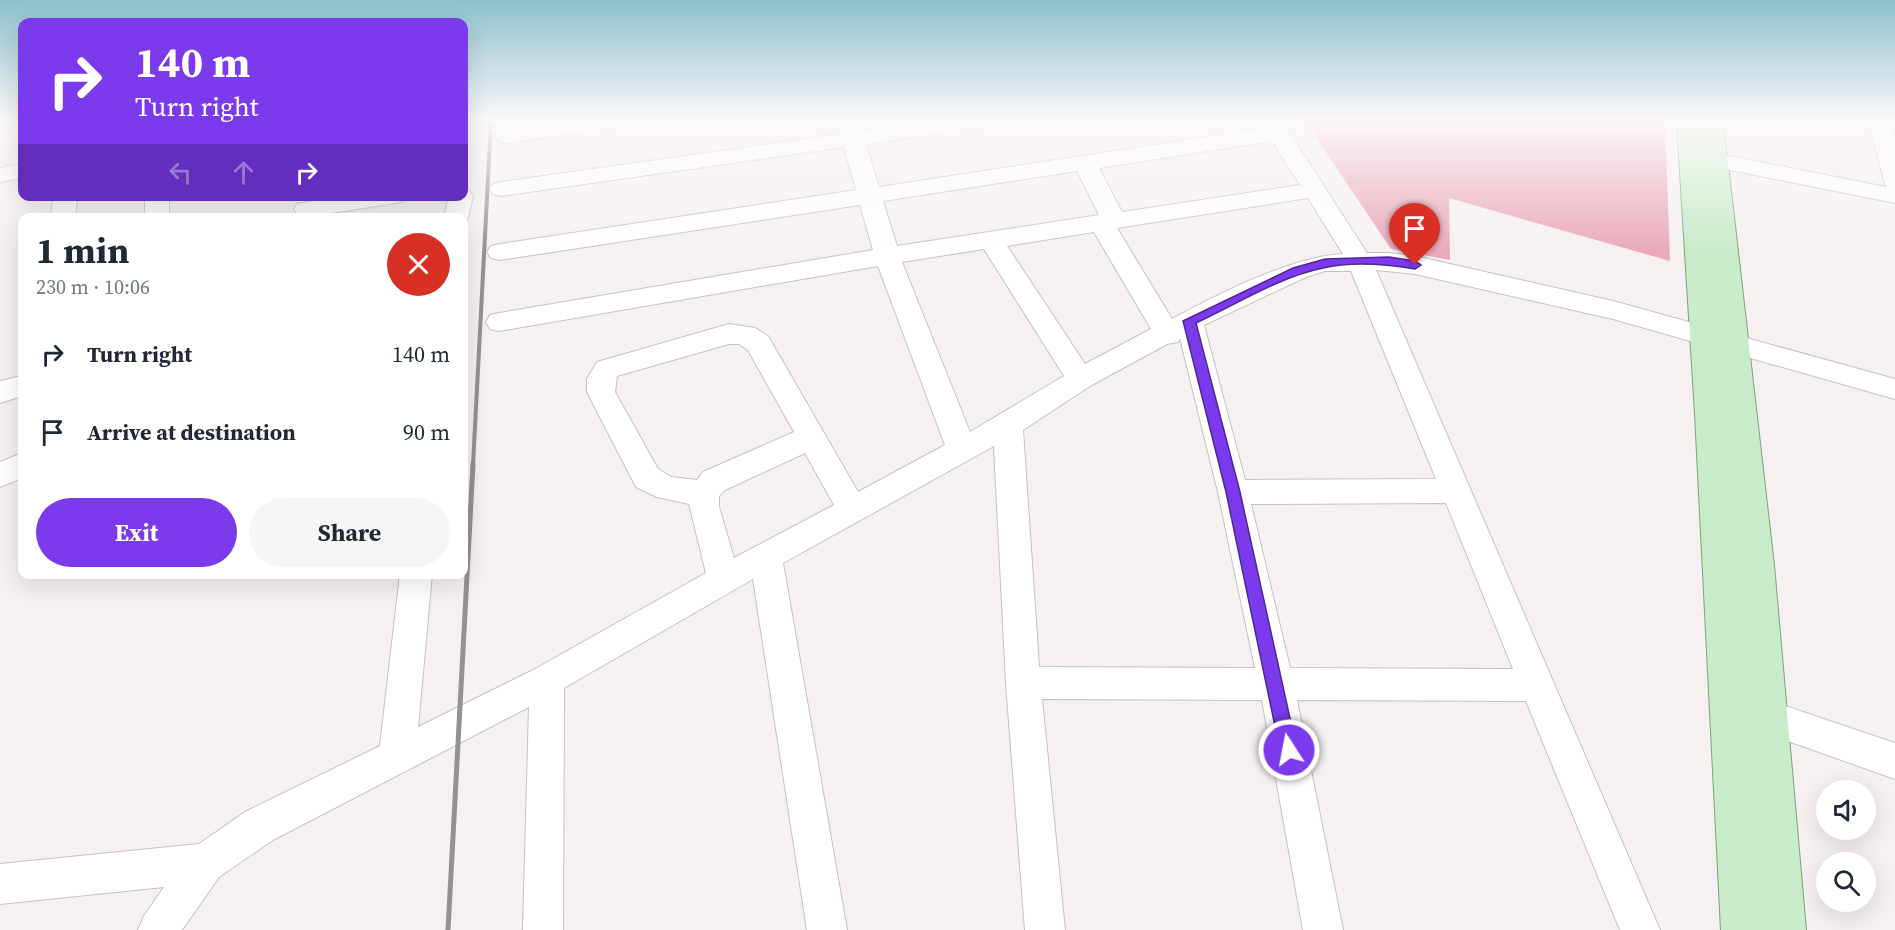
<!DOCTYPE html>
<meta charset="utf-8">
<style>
:root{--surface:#fff;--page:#f6f6f7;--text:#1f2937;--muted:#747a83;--accent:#7c3aed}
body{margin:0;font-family:"Source Serif 4",serif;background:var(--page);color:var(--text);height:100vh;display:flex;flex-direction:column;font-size:22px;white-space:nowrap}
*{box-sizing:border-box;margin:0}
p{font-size:20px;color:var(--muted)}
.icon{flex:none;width:33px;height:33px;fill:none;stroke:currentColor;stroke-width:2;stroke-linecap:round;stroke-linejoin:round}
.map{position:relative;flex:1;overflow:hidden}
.sheet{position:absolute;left:18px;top:213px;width:450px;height:366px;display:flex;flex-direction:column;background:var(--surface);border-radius:12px;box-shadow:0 6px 24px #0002}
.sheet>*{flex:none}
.guide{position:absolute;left:18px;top:18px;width:450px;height:183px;border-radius:12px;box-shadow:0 6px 24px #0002;background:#7c3aed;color:#fff;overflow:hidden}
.fabs{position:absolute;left:1816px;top:780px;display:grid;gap:12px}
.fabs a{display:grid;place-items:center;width:60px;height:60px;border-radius:50%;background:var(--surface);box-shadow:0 6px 24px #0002;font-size:30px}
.pin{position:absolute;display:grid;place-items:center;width:51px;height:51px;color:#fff;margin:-62px -26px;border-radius:50% 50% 50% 0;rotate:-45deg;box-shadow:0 0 6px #0007}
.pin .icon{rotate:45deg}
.me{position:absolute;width:66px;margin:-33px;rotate:349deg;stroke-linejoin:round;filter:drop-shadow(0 0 4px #0008)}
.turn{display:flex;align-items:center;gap:21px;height:126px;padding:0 18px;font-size:27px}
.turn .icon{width:78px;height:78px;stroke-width:2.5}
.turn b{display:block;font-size:42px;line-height:51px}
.lanes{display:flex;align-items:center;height:57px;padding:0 18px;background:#0003;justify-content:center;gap:30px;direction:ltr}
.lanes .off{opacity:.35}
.round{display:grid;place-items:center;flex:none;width:63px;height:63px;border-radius:32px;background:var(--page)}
.summary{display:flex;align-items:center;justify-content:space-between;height:102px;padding:0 18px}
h1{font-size:36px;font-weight:700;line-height:45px}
.cta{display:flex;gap:12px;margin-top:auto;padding:12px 18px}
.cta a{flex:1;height:69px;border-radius:36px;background:var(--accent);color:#fff;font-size:24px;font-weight:700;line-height:69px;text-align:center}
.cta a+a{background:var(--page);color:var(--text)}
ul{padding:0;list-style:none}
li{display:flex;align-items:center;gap:18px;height:78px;padding:0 18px}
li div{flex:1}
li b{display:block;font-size:22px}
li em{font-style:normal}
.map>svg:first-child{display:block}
.green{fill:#eaaab9}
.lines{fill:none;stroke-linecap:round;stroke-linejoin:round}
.minor-casing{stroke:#c7c1c2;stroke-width:2}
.major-casing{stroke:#7da27d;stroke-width:2}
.minor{fill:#fff;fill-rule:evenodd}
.major{fill:#c8ebc9;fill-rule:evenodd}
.rail-far1{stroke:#959191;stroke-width:4}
.rail{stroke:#959191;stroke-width:5}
.route{fill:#7c3aed;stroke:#51269a;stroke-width:1.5}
</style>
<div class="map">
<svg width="1895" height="930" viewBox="0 0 1895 930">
<rect width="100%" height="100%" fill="#f6f0f1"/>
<path class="green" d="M 1305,121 L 1665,121 L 1670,261 L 1449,198 L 1450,260 L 1391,249 Z"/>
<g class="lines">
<defs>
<g id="minor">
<path d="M 568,121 L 627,121 L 624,126 L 616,128 L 506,143 L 498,141 L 495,136 L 498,131 L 506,129 Z"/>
<path d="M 837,121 L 859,121 L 862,131 L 932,121 L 990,121 L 987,126 L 979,128 L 866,144 L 879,187 L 1265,128 L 1260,121 L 1282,121 L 1367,253 L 1389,253 L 1415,256 L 1613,301 L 1895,379 L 1895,399 L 1613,319 L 1415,274 L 1376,270 L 1660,930 L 1620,930 L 1526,701 L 1297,700 L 1343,930 L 1303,930 L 1262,700 L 1042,699 L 1065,930 L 1025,930 L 1006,683 L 994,446 L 783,563 L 847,930 L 807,930 L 753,579 L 564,688 L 563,930 L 523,930 L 529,707 L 273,840 L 219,877 L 182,930 L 138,930 L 144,916 L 164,887 L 0,904 L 0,864 L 199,844 L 245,812 L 380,746 L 400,574 L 432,574 L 418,727 L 535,669 L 706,573 L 689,504 L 657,497 L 636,487 L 587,392 L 587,379 L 597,362 L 729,324 L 755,328 L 768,336 L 858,492 L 945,445 L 878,266 L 499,331 L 490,329 L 486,322 L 490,315 L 499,313 L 873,250 L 860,205 L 500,260 L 491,258 L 487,252 L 491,246 L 500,244 L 856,190 L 844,147 L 501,196 L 493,194 L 489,189 L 493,184 L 501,182 L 840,134 ZM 1272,141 L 1300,185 L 1122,212 L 1099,168 ZM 1077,171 L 1099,215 L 897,246 L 883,201 ZM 1308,198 L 1343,254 C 1293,256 1216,295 1172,319 L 1117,228 ZM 1094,232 L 1151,329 L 1085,364 L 1007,246 ZM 984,249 L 1064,376 L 970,432 L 902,262 ZM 1325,271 L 1351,271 L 1436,479 L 1245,480 L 1204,325 L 1306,277 ZM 1180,338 L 1218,492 L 1255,668 L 1039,667 L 1023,430 L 1090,386 L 1167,344 L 1178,342 ZM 729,344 L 739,344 L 748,350 L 794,432 L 703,472 L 697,480 L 671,477 L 658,469 L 615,392 L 617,376 ZM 805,453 L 834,505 L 734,558 L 719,507 L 719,496 L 725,490 ZM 1446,503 L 1513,669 L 1290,668 L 1251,504 Z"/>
<path d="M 1868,121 L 1890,121 L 1895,139 L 1895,203 L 1690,162 L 1682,160 L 1679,155 L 1682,150 L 1690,148 L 1886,187 Z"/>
<path d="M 22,164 L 22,178 L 0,182 L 0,168 Z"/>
<path d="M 464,189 L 469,191 L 473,196 L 468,218 L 464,224 L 464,218 L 444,218 L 449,196 L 464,196 Z"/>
<path d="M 53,196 L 77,196 L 75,218 L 51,218 Z"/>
<rect x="145" y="196" width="24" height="22"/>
<path d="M 340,196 L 408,196 L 404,201 L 396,203 L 306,217 L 297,214 L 294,209 L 297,204 Z"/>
<path d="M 22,376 L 22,396 L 0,403 L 0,381 Z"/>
<path d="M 22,453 L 22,478 L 0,487 L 0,462 Z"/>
<path d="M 1750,694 L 1895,743 L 1895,779 L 1737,723 L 1732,711 L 1737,699 Z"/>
</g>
<path id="major" d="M 1679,121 L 1723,121 L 1774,565 L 1806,930 L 1721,930 L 1695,414 L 1677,124 Z"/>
</defs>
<use href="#minor" class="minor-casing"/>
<use href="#major" class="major-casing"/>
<use href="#minor" class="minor"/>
<use href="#major" class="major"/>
<path class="rail-far1" d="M 473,465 L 491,121"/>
<path class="rail" d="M 448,930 L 473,464"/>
</g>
<linearGradient id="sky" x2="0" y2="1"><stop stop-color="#8dc0cd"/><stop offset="0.48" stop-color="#fbf8f9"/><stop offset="1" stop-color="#fbf8f9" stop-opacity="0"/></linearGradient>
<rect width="1895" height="251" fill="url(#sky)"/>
<path class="route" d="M 1389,257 L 1415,261 L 1421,265 L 1415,269 C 1386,264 1352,261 1323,268 C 1279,277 1237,304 1196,323 L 1240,492 L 1297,750 L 1295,756 L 1289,758 L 1283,756 L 1280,750 L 1226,492 L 1183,321 L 1293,268 L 1325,259 Z"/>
</svg>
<div class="fabs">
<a><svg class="icon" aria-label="sound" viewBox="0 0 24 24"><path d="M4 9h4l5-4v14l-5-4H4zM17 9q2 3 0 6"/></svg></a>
<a><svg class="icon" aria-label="search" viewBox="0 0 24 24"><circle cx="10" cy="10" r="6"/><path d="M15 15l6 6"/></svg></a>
</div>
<div class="pin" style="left:1415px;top:265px;background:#d93025"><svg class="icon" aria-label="arrive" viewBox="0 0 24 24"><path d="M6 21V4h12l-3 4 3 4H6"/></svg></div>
<svg class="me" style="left:1289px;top:750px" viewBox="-20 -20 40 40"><circle r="17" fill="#7c3aed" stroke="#fff" stroke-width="3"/><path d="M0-11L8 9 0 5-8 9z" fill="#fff"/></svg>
<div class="guide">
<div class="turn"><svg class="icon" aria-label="right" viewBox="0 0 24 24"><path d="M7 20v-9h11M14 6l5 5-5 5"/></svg><div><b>140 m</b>Turn right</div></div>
<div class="lanes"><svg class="icon off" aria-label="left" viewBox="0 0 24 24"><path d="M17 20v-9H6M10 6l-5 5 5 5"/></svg><svg class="icon off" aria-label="ahead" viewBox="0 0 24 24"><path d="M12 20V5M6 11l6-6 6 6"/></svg><svg class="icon" aria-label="right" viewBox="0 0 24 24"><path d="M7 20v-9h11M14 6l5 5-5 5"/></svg></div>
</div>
<section class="sheet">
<div class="summary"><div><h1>1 min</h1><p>230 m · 10:06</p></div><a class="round" style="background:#d93025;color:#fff"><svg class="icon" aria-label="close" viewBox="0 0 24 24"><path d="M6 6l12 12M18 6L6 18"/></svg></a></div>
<ul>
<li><svg class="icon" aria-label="right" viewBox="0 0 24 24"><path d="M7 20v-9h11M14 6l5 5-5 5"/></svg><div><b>Turn right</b></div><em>140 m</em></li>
<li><svg class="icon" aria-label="arrive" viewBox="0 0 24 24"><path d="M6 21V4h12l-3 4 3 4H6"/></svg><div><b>Arrive at destination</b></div><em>90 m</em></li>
</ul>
<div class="cta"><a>Exit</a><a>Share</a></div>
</section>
</div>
